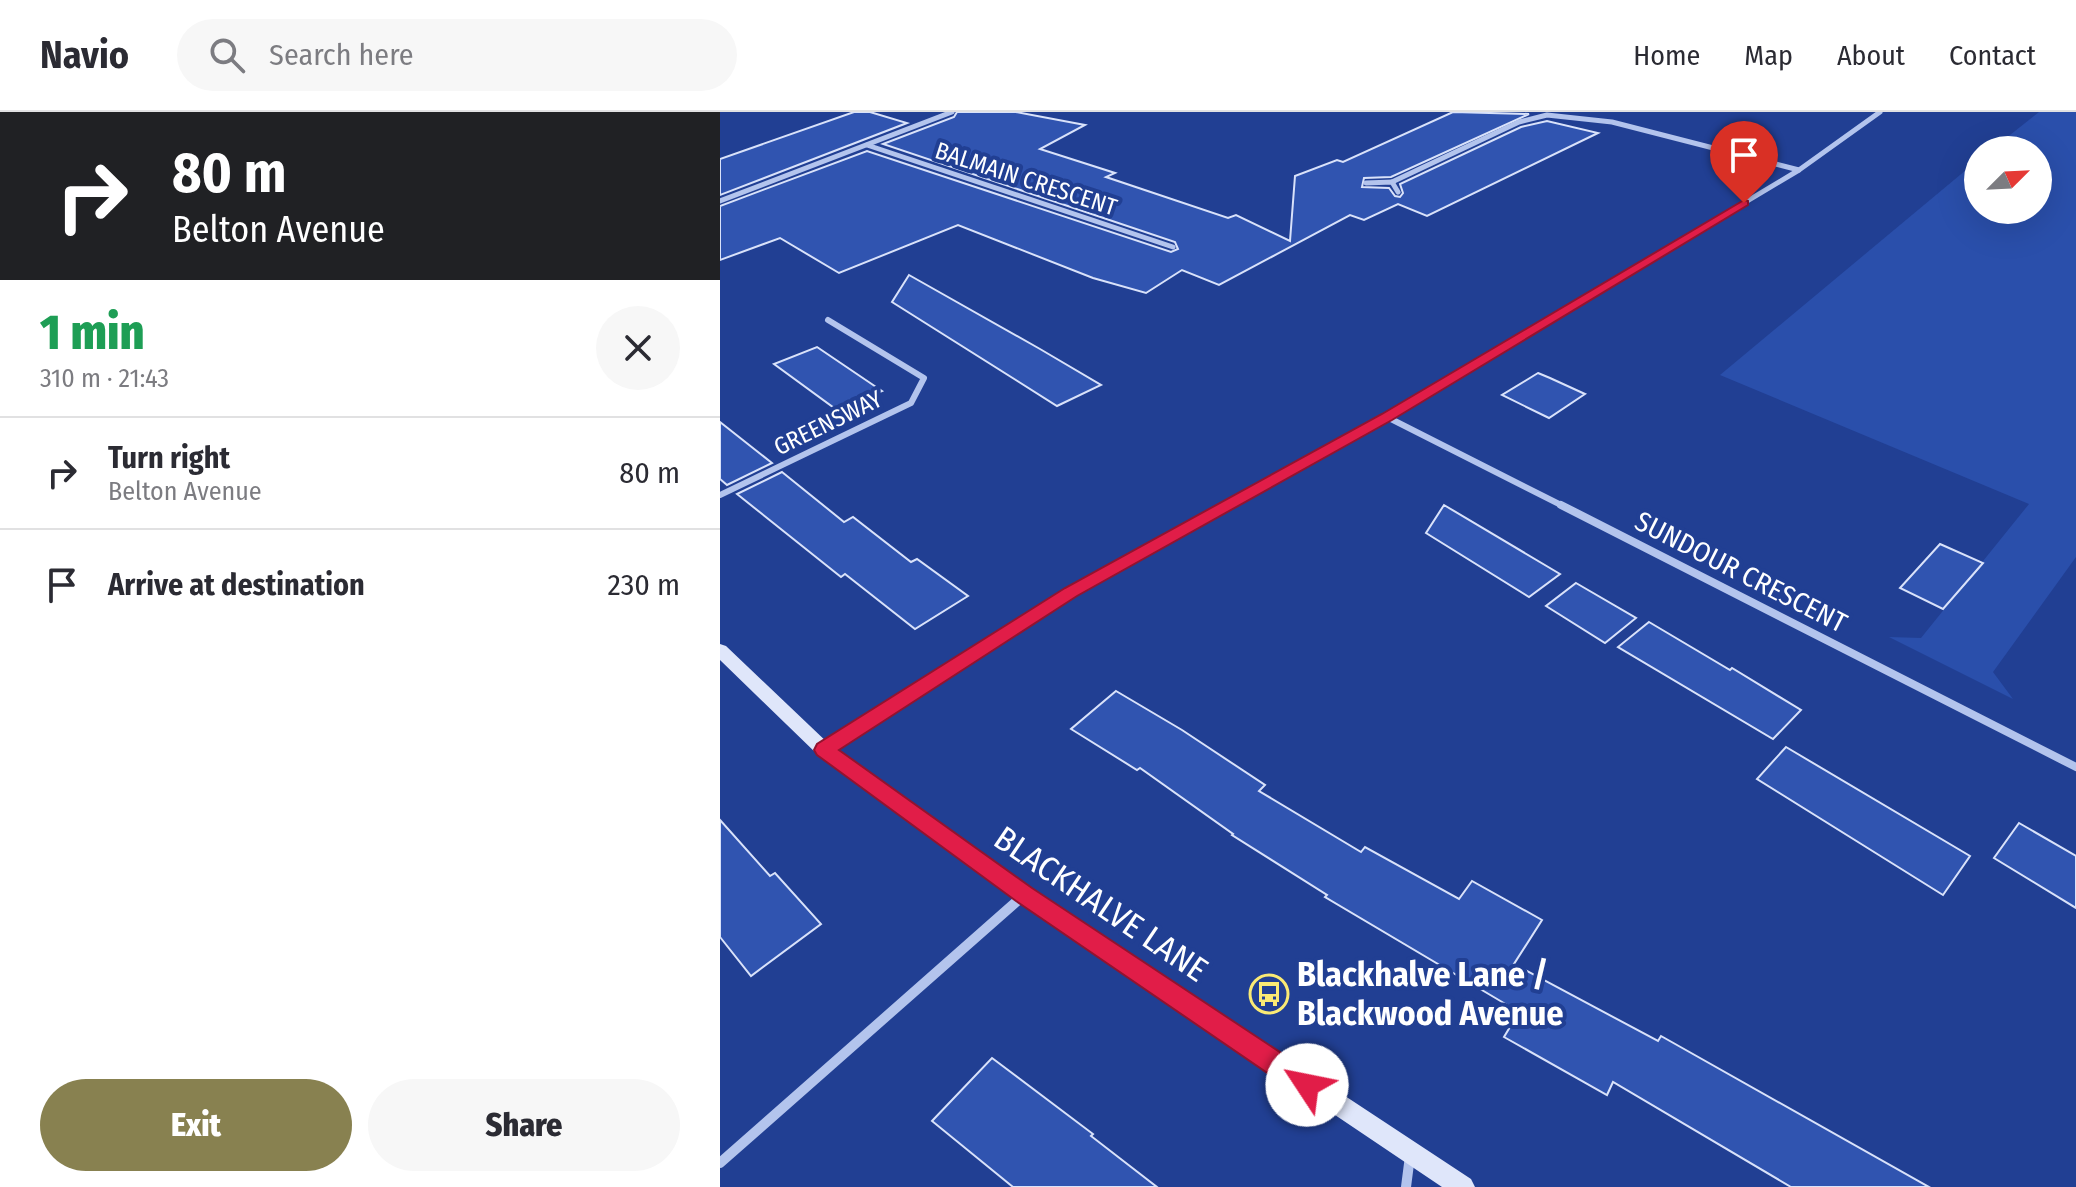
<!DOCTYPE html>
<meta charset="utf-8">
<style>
:root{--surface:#fff;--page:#f7f7f7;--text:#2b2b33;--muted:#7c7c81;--line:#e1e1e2;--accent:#888150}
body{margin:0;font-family:"Fira Sans Condensed",sans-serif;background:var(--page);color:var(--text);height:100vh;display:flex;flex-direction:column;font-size:30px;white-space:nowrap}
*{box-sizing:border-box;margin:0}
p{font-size:26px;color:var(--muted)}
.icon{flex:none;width:44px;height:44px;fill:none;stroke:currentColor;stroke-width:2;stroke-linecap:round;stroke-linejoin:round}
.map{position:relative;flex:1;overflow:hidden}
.panel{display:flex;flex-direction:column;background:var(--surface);width:720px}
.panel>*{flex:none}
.guide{background:#202124;color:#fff;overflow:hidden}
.needle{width:52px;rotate:66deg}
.buttons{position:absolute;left:1244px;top:24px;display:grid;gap:16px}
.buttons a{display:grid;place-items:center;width:88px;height:88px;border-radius:50%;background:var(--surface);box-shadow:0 8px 32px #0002;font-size:40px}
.pin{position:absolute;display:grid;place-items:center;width:68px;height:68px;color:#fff;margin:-82px -34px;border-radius:50% 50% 50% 0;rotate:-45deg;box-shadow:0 0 8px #0007}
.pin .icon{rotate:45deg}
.me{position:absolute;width:88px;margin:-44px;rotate:304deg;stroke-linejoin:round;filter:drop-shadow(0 0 6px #0008)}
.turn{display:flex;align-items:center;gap:28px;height:168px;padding:0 40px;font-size:36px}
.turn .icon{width:104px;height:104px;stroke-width:2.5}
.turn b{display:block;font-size:56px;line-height:68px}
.round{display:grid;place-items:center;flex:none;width:84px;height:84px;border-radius:42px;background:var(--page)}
.headline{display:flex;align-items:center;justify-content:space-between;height:136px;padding:0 40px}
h1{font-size:48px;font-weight:800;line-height:60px;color:#1e9e55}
.button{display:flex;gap:16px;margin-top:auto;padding:16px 40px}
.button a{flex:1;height:92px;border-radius:48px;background:var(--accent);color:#fff;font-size:32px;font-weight:800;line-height:92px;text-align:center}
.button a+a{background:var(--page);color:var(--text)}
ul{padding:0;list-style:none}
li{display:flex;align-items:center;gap:24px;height:112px;padding:0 40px;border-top:2px solid var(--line)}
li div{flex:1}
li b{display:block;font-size:30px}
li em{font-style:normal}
header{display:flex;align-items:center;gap:48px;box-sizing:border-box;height:112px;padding:0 40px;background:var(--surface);border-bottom:2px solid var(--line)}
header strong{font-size:38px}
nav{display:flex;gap:44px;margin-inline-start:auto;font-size:28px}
.search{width:560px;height:72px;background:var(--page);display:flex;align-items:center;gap:20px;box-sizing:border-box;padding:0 28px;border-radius:44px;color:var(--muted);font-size:30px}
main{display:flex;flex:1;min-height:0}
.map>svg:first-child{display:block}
.green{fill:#2a4fab}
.building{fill:#3054b0;stroke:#d9e2fa;stroke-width:2}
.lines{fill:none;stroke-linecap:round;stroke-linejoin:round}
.minor-far3{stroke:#b3c4ed;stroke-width:5}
.minor-far2{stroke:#b3c4ed;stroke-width:6}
.minor-far1{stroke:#b3c4ed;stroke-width:8}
.minor{stroke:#b3c4ed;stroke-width:10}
.secondary{fill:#dfe6fa;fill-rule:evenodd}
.route{fill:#e11d48;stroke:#92132f;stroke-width:2}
.labels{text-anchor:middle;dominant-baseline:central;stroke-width:8;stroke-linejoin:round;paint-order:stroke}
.far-street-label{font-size:24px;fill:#fff;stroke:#213f93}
.street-label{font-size:28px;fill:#fff;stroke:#213f93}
.near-street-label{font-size:34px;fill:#fff;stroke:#213f93}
.near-poi-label{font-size:34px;font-weight:bold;fill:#fff;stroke:#213f93;text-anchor:start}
</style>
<header>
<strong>Navio</strong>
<div class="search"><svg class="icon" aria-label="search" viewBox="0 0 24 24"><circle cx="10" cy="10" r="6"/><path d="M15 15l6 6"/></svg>Search here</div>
<nav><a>Home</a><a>Map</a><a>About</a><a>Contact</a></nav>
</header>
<main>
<section class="panel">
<div class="guide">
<div class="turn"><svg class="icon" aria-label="right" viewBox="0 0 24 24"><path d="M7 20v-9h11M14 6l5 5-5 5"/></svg><div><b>80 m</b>Belton Avenue</div></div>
</div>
<div class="headline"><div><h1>1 min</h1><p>310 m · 21:43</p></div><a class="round"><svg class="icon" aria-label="close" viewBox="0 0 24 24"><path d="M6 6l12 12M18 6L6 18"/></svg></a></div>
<ul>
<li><svg class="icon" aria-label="right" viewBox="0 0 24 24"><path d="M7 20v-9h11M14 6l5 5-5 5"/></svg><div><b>Turn right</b><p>Belton Avenue</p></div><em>80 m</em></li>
<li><svg class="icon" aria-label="arrive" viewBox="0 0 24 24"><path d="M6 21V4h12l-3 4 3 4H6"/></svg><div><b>Arrive at destination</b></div><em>230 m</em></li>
</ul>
<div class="button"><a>Exit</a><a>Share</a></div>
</section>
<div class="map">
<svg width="1356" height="1075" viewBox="0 0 1356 1075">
<rect width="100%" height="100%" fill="#213f93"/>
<path class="green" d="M 1319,0 L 1356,0 L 1356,445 L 1273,560 L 1293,587 L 1169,525 L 1201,526 L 1309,392 L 1000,263 L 1258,48 L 1258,98 L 1318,98 L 1318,38 L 1271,38 Z"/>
<g class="building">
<path d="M 134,0 L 150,0 L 187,11 L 0,83 L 0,47 Z"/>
<path d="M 237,0 L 296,0 L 365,13 L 320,37 L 395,61 L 386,65 L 508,106 L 516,103 L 570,129 L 575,64 L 617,48 L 623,50 L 733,0 L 809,2 L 671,65 L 644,66 L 642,75 L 669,76 L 675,84 L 680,85 L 683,81 L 680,72 L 801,15 L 827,9 L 878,21 L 707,104 L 678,92 L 644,108 L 630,103 L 499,173 L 462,158 L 426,181 L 373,166 L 238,113 L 119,161 L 60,126 L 0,148 L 0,94 L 147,39 L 451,140 L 458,137 L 455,130 L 163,32 L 234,5 Z"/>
<path d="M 189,163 L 320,237 L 381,273 L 337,294 L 172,190 Z"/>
<path d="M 97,235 L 162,279 L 117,298 L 54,252 Z"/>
<path d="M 818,261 L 830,266 L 865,282 L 829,306 L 782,283 Z"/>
<path d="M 0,310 L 52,351 L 7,373 L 0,367 Z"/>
<path d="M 62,360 L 124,410 L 133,405 L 191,450 L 197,447 L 248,484 L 195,517 L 125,462 L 121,465 L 17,382 Z"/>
<path d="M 724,393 L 840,462 L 809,485 L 706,421 Z"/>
<path d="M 1220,432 L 1263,451 L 1223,497 L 1180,476 Z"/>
<path d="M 856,471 L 916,506 L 885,531 L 826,494 Z"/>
<path d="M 929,510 L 1010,558 L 1012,556 L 1081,598 L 1053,627 L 898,535 Z"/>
<path d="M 396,579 L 462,618 L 545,673 L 539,679 L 641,740 L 645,735 L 739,787 L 752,769 L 822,808 L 794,852 L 938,929 L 941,924 L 1209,1075 L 1071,1075 L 893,970 L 887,983 L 784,925 L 799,900 L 605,785 L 607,783 L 512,723 L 513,722 L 420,656 L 417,658 L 351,617 Z"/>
<path d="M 1066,635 L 1250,744 L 1223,783 L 1037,667 Z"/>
<path d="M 0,708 L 50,764 L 55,761 L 101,812 L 31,864 L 0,825 Z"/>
<path d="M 1299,711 L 1356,744 L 1356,796 L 1274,746 Z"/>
<path d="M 272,946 L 373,1022 L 371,1024 L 437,1075 L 293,1075 L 212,1009 Z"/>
</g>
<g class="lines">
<g class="minor-far3">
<path d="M 147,33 L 453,135"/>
<path d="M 672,70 L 799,10 L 827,3 L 892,10 L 1079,58"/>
<path d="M 646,71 L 672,70 L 678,80"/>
<path d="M 0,89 L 232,0"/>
<path d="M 890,171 L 1079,58 L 1160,0"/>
</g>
<g class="minor-far2">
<path d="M 667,305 L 845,395"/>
<path d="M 0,383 L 191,291 L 204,266 L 108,208"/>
<path d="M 504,395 L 667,305 L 893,169"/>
</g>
<g class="minor-far1">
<path d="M 841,393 L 1356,655"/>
<path d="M 104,638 L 351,480 L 508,393"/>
</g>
<g class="minor">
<path d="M 0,1051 L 304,783"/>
<path d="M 686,1075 L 690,1044"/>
</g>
<path class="secondary" d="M 0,532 L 6,534 L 110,633 L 311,777 L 751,1067 L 755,1075 L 722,1075 L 297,789 L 98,643 L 0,548 Z"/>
</g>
<path class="route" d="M 1024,88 L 1028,89 L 1028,93 L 672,308 L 357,484 L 119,638 L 312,776 L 596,964 L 600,973 L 596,982 L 587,985 L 578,982 L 296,789 L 97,643 L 94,638 L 97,632 L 345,476 L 662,302 Z"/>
<defs>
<symbol id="bus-ring" viewBox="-11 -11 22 22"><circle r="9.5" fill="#213f93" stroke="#faea74" stroke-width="1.5"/><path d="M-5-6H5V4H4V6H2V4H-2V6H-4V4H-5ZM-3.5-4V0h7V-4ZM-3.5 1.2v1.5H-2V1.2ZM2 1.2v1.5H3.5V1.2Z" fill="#faea74"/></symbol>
</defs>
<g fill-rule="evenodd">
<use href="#bus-ring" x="527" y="860" width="44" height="44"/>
</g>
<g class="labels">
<g class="far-street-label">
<text transform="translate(306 67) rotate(18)">BALMAIN CRESCENT</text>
<text transform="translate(108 311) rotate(-26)">GREENSWAY</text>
</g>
<g class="street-label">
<text transform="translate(1021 460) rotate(27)">SUNDOUR CRESCENT</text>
</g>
<g class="near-street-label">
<text transform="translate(381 792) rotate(34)">BLACKHALVE LANE</text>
</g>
<g class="near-poi-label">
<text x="577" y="862">Blackhalve Lane /<tspan x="577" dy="39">Blackwood Avenue</tspan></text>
</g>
</g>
</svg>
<div class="buttons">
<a><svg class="needle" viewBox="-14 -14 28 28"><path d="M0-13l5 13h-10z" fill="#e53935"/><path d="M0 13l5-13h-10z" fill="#7c7c81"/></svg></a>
</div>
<div class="pin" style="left:1024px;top:91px;background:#d93025"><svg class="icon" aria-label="arrive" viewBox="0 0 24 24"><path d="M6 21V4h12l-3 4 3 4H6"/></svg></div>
<svg class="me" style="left:587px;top:973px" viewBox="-20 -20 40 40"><circle r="19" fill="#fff"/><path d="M0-13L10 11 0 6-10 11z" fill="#e11d48"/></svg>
</div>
</main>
